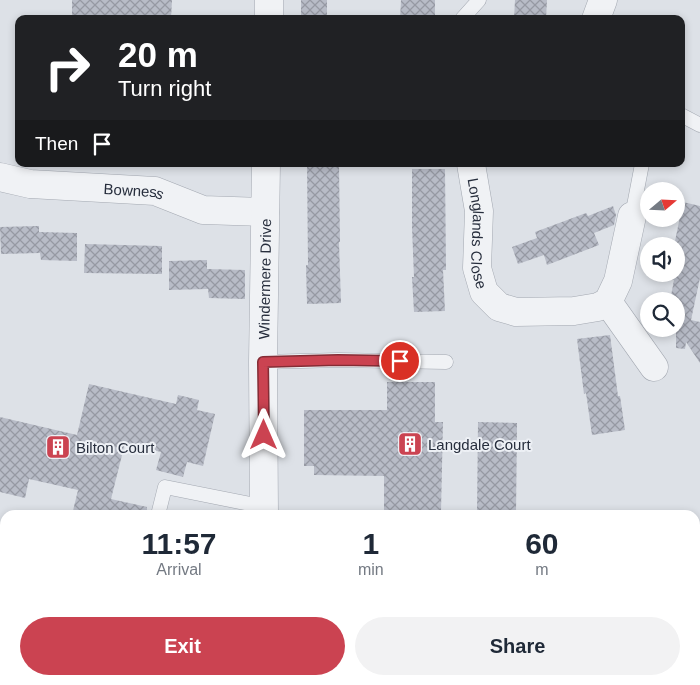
<!DOCTYPE html>
<style>
:root{--surface:#fff;--page:#f2f2f3;--text:#1f2937;--muted:#747a83;--accent:#cb4351}
body{margin:0;font-family:Helvetica,sans-serif;background:var(--page);color:var(--text);height:100vh;display:flex;flex-direction:column;font-size:19px;white-space:nowrap}
*{box-sizing:border-box;margin:0}
p{font-size:16px;color:var(--muted)}
.icon{flex:none;width:28px;height:28px;fill:none;stroke:currentColor;stroke-width:2;stroke-linecap:round;stroke-linejoin:round}
.map{position:relative;flex:1;overflow:hidden}
.drawer{position:absolute;left:0px;top:510px;width:700px;height:175px;display:flex;flex-direction:column;background:var(--surface);border-radius:15px 15px 0 0;box-shadow:0 2px 8px #0003}
.drawer>*{flex:none}
.top-card{position:absolute;left:15px;top:15px;width:670px;height:152px;border-radius:10px;box-shadow:0 2px 8px #0003;background:#202124;color:#fff;overflow:hidden}
.needle{width:32px;rotate:71deg}
.fabs{position:absolute;left:640px;top:182px;display:grid;gap:10px}
.fabs a{display:grid;place-items:center;width:45px;height:45px;border-radius:50%;background:var(--surface);box-shadow:0 2px 8px #0003;font-size:25px}
.pin{position:absolute;display:grid;place-items:center;width:42px;height:42px;color:#fff;margin:-21px;border:2px solid #fff;border-radius:50%;box-shadow:0 1px 5px #0007}
.me{position:absolute;width:55px;margin:-28px;rotate:0deg;stroke-linejoin:round;filter:drop-shadow(0 0 4px #0008)}
.turn{display:flex;align-items:center;gap:18px;height:105px;padding:0 20px;font-size:22px}
.turn .icon{width:65px;height:65px;stroke-width:2.5}
.turn b{display:block;font-size:35px;line-height:42px}
.then{display:flex;align-items:center;height:48px;padding:0 20px;background:#0003;gap:10px;font-size:19px}
.eta{display:flex;justify-content:space-evenly;align-items:center;height:85px;text-align:center}
.eta b{font-size:30px;font-weight:700;line-height:35px}
.cta{display:flex;gap:10px;margin-top:auto;padding:10px 20px}
.cta a{flex:1;height:58px;border-radius:30px;background:var(--accent);color:#fff;font-size:20px;font-weight:700;line-height:58px;text-align:center}
.cta a+a{background:var(--page);color:var(--text)}
.map>svg:first-child{display:block}
.building{fill:url(#building-cross-hatch)}
.lines{fill:none;stroke-linecap:round;stroke-linejoin:round}
.service-casing{stroke:#a3a8b1;stroke-width:15}
.minor-casing{stroke:#a3a8b1;stroke-width:29}
.tertiary-casing{stroke:#a3a8b1;stroke-width:29}
.service{stroke:#f0f2f5;stroke-width:14}
.minor{stroke:#f0f2f5;stroke-width:28}
.tertiary{stroke:#f0f2f5;stroke-width:28}
.route-casing{stroke:#842c35;stroke-width:12}
.route{stroke:#cb4351;stroke-width:9}
.labels{text-anchor:middle;dominant-baseline:central;stroke-width:4;stroke-linejoin:round;paint-order:stroke}
.street-label{font-size:15px;fill:#272e3d;stroke:#edf0f5}
.poi-label{font-size:15px;fill:#272e3d;stroke:#edf0f5;text-anchor:start}
</style>
<div class="map">
<svg width="700" height="685" viewBox="0 0 700 685">
<defs>
<pattern id="building-cross-hatch" width="8" height="8" patternUnits="userSpaceOnUse" patternTransform="scale(1.25)"><rect width="8" height="8" fill="#b8bcc7"/><path d="M0 0l8 8M0 8l8-8" fill="none" stroke="#9699a3"/></pattern>
</defs>
<rect width="100%" height="100%" fill="#dde1e7"/>
<g class="building">
<path d="M 72,0 L 172,0 L 171,19 L 72,19 Z"/>
<rect x="301" y="0" width="26" height="19"/>
<path d="M 401,0 L 435,0 L 435,19 L 400,19 Z"/>
<path d="M 515,0 L 547,0 L 546,19 L 514,19 Z"/>
<path d="M 307,164 L 339,164 L 340,242 L 339,242 L 341,303 L 307,304 L 306,265 L 308,265 Z"/>
<path d="M 412,169 L 445,169 L 446,270 L 443,270 L 445,311 L 414,312 L 412,277 L 414,277 L 412,227 Z"/>
<path d="M 683,202 L 700,206 L 700,278 L 691,320 L 700,322 L 700,363 L 686,342 L 685,349 L 676,348 L 676,301 L 670,301 L 674,280 L 667,279 L 668,274 L 676,274 L 676,246 L 674,246 Z"/>
<path d="M 613,206 L 616,215 L 614,225 L 594,233 L 599,245 L 547,265 L 544,255 L 518,264 L 512,247 L 537,238 L 535,232 L 586,213 L 588,216 Z"/>
<path d="M 39,226 L 39,232 L 77,233 L 77,261 L 41,260 L 40,253 L 1,254 L 0,227 Z"/>
<path d="M 85,244 L 162,246 L 162,274 L 84,273 Z"/>
<path d="M 207,260 L 207,269 L 245,270 L 245,299 L 209,298 L 208,289 L 169,290 L 169,261 Z"/>
<path d="M 610,335 L 618,396 L 620,396 L 625,430 L 592,435 L 586,393 L 584,394 L 577,339 Z"/>
<path d="M 387,382 L 435,382 L 435,422 L 443,422 L 441,512 L 432,512 L 432,515 L 384,515 L 384,476 L 314,475 L 314,466 L 304,466 L 304,410 L 387,410 Z"/>
<path d="M 89,384 L 176,404 L 178,395 L 199,400 L 197,410 L 215,414 L 203,466 L 187,462 L 183,477 L 156,470 L 161,452 L 125,443 L 111,499 L 147,507 L 147,515 L 72,515 L 78,490 L 29,479 L 25,498 L 0,492 L 0,417 L 77,435 Z"/>
<path d="M 478,422 L 517,423 L 516,515 L 477,515 Z"/>
</g>
<g class="lines">
<defs>
<g id="service">
<path d="M 462,19 L 479,0"/>
<path d="M 681,115 L 700,125"/>
<path d="M 632,216 L 642,164"/>
<path d="M 263,362 L 338,360 L 446,362"/>
<path d="M 158,515 L 165,487 L 265,507"/>
</g>
<g id="minor">
<path d="M 269,19 L 269,0"/>
<path d="M 596,19 L 603,0"/>
<path id="s1" d="M 471,164 L 479,211 L 477,268 L 484,292 L 499,307 L 516,312 L 574,311 L 598,307 L 608,302 L 618,281 L 632,216"/>
<path id="s2" d="M 0,177 L 30,184 L 155,191 L 203,210 L 265,212"/>
<path d="M 608,302 L 654,367"/>
<path id="s3" d="M 264,515 L 263,362 L 266,164"/>
</g>
<g id="tertiary">
<path d="M 0,599 L 5,600"/>
<path d="M 695,619 L 700,616"/>
<path d="M 354,680 L 377,685"/>
<path d="M 550,685 L 567,680"/>
</g>
</defs>
<use href="#service" class="service-casing"/>
<use href="#minor" class="minor-casing"/>
<use href="#tertiary" class="tertiary-casing"/>
<use href="#service" class="service"/>
<use href="#minor" class="minor"/>
<use href="#tertiary" class="tertiary"/>
</g>
<g class="lines">
<defs>
<path id="route" d="M 264,435 L 263,362 L 338,360 L 400,361"/>
</defs>
<use href="#route" class="route-casing"/>
<use href="#route" class="route"/>
</g>
<defs>
<symbol id="building-square" viewBox="-11 -11 22 22"><rect x="-9" y="-9" width="18" height="18" rx="4" fill="#cb4351" stroke="#edf0f5"/><path d="M-4-6H4V6H1V3H-1V6H-4ZM-2.5-4.3h1.7v1.8h-1.7ZM.8-4.3h1.7v1.8H.8ZM-2.5-1h1.7V.8h-1.7ZM.8-1h1.7V.8H.8Z" fill="#fff"/></symbol>
</defs>
<g fill-rule="evenodd">
<use href="#building-square" x="396" y="430" width="28" height="28"/>
<use href="#building-square" x="44" y="433" width="28" height="28"/>
</g>
<g class="labels">
<g class="street-label">
<text stroke="none"><textPath href="#s2" startOffset="135">Bowness</textPath></text>
<text stroke="none"><textPath href="#s1" startOffset="70">Longlands Close</textPath></text>
<text stroke="none"><textPath href="#s3" startOffset="236">Windermere Drive</textPath></text>
</g>
<g class="poi-label">
<text x="428" y="444">Langdale Court</text>
<text x="76" y="447">Bilton Court</text>
</g>
</g>
</svg>
<div class="fabs">
<a><svg class="needle" viewBox="-14 -14 28 28"><path d="M0-13l5 13h-10z" fill="#e53935"/><path d="M0 13l5-13h-10z" fill="#747a83"/></svg></a>
<a><svg class="icon" aria-label="sound" viewBox="0 0 24 24"><path d="M4 9h4l5-4v14l-5-4H4zM17 9q2 3 0 6"/></svg></a>
<a><svg class="icon" aria-label="search" viewBox="0 0 24 24"><circle cx="10" cy="10" r="6"/><path d="M15 15l6 6"/></svg></a>
</div>
<div class="pin" style="left:400px;top:361px;background:#d93025"><svg class="icon" aria-label="arrive" viewBox="0 0 24 24"><path d="M6 21V4h12l-3 4 3 4H6"/></svg></div>
<svg class="me" style="left:264px;top:435px" viewBox="-20 -20 40 40"><path d="M0-17L14 15 0 8-14 15z" fill="#cb4351" stroke="#fff" stroke-width="4"/></svg>
<div class="top-card">
<div class="turn"><svg class="icon" aria-label="right" viewBox="0 0 24 24"><path d="M7 20v-9h11M14 6l5 5-5 5"/></svg><div><b>20 m</b>Turn right</div></div>
<div class="then">Then<svg class="icon" aria-label="arrive" viewBox="0 0 24 24"><path d="M6 21V4h12l-3 4 3 4H6"/></svg></div>
</div>
<section class="drawer">
<div class="eta">
<div><b>11:57</b><p>Arrival</p></div>
<div><b>1</b><p>min</p></div>
<div><b>60</b><p>m</p></div>
</div>
<div class="cta"><a>Exit</a><a>Share</a></div>
</section>
</div>
